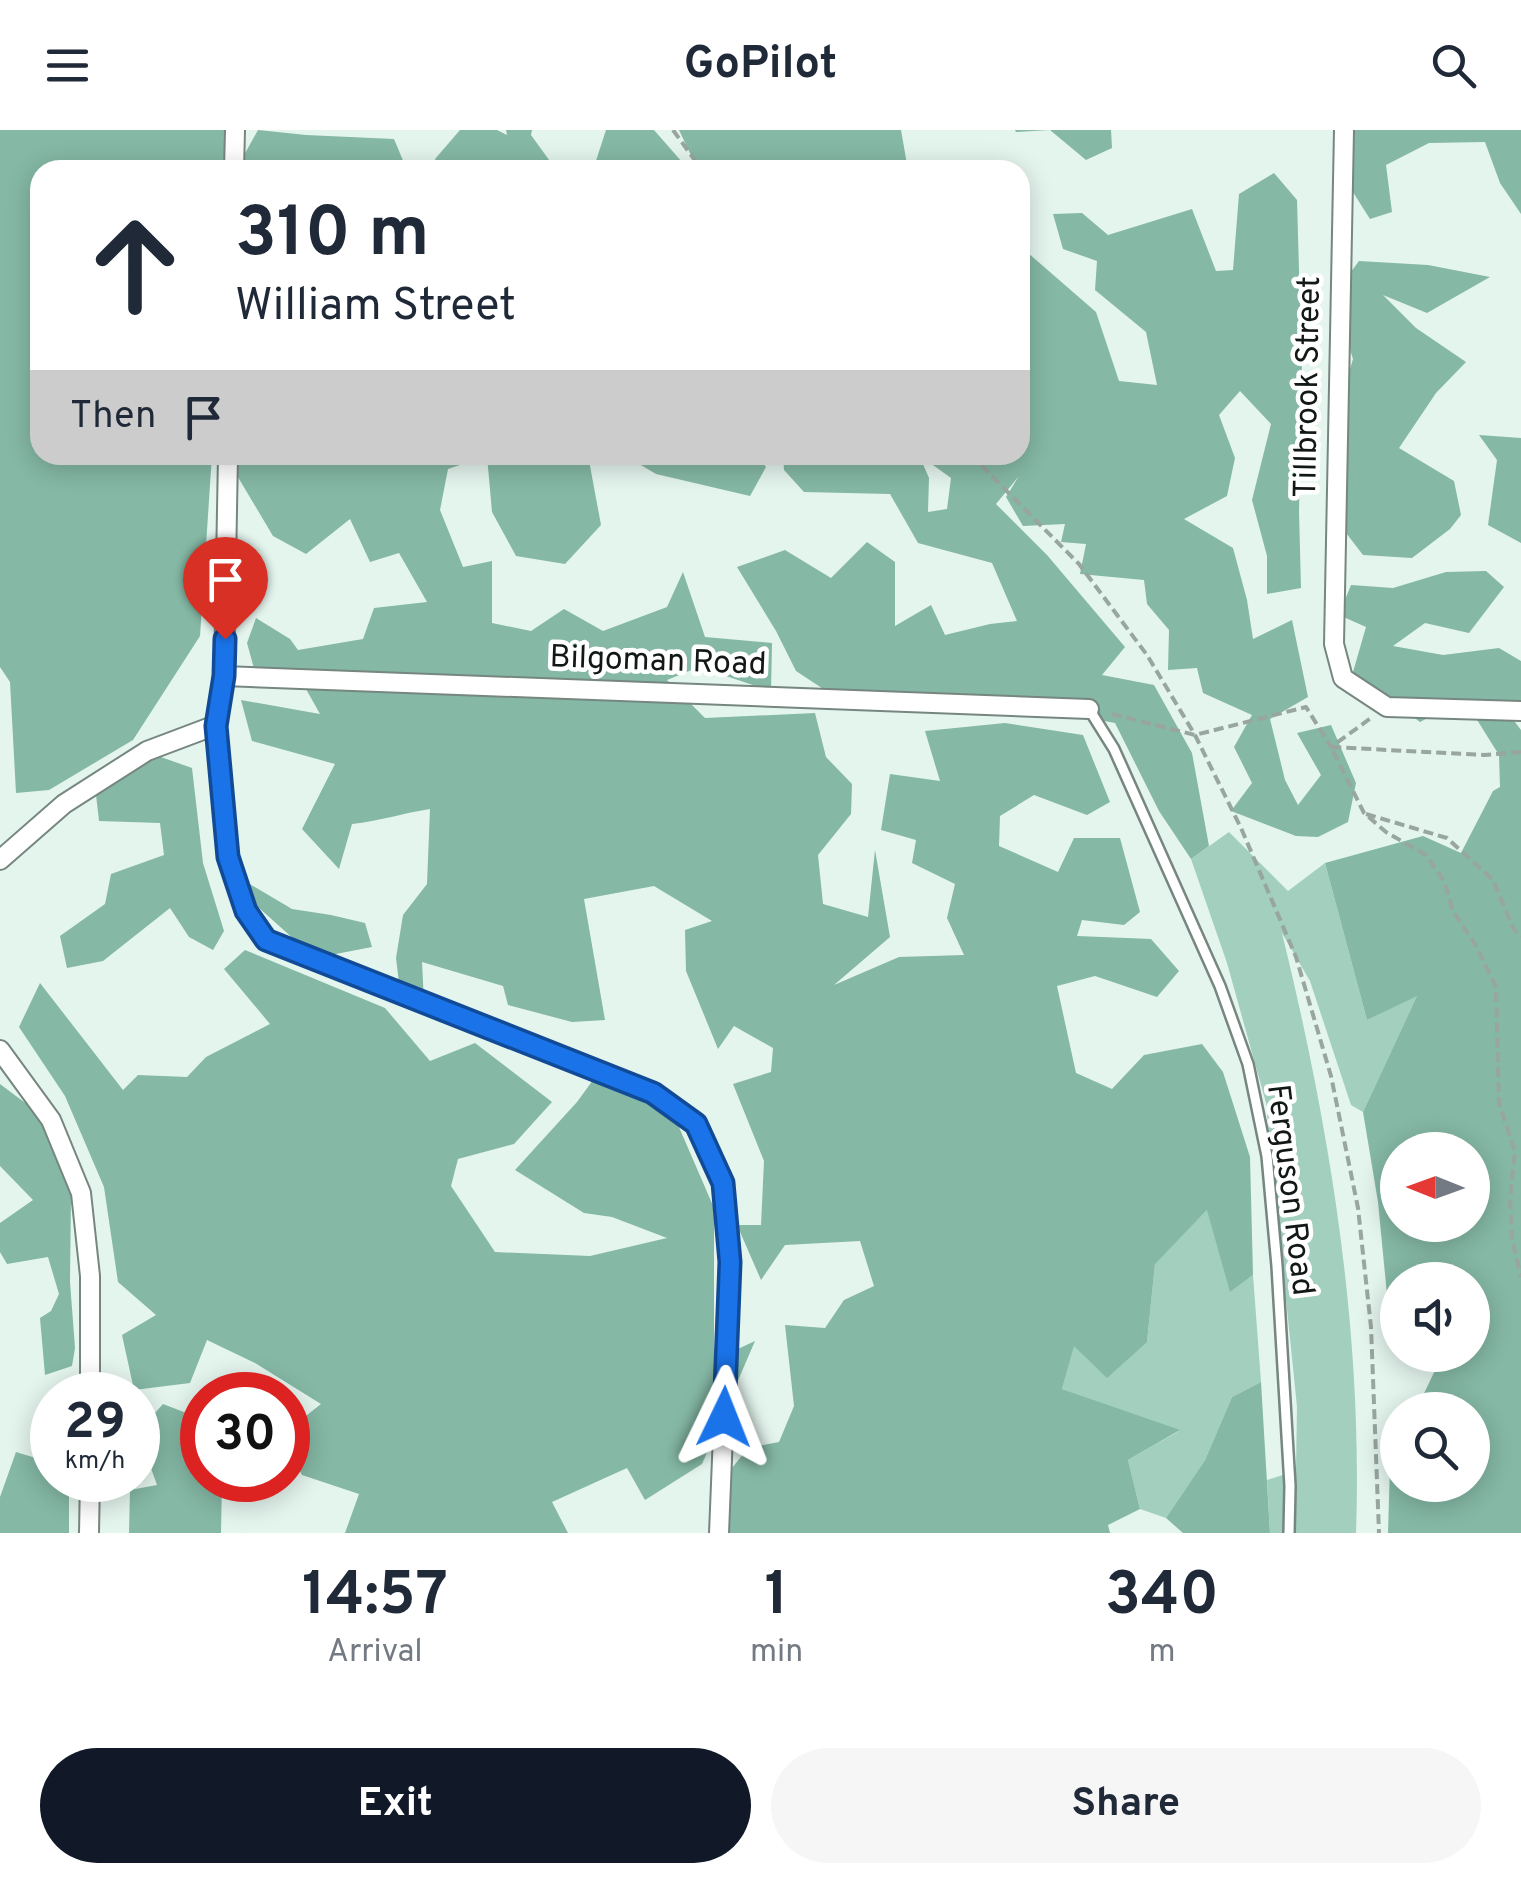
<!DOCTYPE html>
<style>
:root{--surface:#fff;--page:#f6f6f7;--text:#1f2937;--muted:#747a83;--accent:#111827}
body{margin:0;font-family:Overpass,sans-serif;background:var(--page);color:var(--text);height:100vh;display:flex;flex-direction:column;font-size:38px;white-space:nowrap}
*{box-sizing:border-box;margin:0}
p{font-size:32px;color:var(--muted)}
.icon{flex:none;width:55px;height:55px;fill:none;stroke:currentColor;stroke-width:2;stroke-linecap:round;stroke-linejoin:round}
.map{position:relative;height:1403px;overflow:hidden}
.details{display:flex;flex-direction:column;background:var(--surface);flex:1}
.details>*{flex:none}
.top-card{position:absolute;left:30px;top:30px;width:1000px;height:305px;border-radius:30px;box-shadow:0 5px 25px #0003;background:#fff;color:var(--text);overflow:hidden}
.needle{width:65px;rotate:271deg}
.fabs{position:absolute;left:1380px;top:1002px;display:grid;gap:20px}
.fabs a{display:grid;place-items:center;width:110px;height:110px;border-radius:50%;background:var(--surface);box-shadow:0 5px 25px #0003;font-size:50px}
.speed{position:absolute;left:30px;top:1242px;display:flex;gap:20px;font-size:50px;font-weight:700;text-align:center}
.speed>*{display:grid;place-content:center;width:130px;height:130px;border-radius:50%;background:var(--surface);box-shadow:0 5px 25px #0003;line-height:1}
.speed small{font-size:25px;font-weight:400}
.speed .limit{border:15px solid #d22;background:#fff;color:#111}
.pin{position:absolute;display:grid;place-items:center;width:85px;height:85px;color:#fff;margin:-102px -42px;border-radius:50% 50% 50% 0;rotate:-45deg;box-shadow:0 0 10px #0007}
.pin .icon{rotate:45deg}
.me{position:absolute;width:110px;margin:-55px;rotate:2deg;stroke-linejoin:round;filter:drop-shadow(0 0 8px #0008)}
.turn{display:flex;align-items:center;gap:35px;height:210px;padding:0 40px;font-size:45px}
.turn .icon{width:130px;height:130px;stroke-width:2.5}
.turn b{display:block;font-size:70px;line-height:85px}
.then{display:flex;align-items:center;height:95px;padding:0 40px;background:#0003;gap:20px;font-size:38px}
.eta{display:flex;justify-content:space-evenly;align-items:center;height:170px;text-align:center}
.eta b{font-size:60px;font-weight:700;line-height:70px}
.primary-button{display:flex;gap:20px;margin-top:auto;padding:20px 40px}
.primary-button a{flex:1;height:115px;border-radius:60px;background:var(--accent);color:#fff;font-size:40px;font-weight:700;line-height:115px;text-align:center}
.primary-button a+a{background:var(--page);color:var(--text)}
header{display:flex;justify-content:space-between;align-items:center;height:130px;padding:0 40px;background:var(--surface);font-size:45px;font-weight:700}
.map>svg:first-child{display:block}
.green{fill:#a2cfbe}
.forest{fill:#85b8a5;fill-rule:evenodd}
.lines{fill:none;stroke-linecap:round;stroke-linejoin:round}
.lane-casing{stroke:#768680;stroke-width:14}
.street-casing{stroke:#768680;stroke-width:22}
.path{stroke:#98a5a0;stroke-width:4;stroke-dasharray:10 5;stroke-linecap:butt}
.lane{stroke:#fff;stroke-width:9}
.street{stroke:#fff;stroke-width:18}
.route-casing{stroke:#114b97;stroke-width:25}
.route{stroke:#1a73e8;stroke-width:18}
.labels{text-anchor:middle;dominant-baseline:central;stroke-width:9;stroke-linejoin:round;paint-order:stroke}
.street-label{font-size:32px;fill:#121816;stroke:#fff}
</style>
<header><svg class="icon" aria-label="menu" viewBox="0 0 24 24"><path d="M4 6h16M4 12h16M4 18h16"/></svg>GoPilot<svg class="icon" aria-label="search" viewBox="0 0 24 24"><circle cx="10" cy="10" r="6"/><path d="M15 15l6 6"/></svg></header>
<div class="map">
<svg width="1521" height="1403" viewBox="0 0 1521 1403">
<rect width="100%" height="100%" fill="#e4f5ee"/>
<g class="green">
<path d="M 1229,702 L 1288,761 L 1325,733 L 1367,890 L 1418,864 L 1363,982 L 1351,975 L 1310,851 L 1282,803 C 1330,999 1363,1201 1356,1403 L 1270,1403 L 1267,1350 L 1296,1341 L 1297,1277 L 1266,973 L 1227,833 L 1191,729 Z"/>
<path d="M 1208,1079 L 1231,1161 L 1253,1145 L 1261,1252 L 1232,1267 L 1205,1330 L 1166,1388 L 1140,1379 L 1128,1330 L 1179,1301 L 1062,1259 L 1074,1214 L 1147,1212 L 1155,1133 Z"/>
</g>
<g class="forest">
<path d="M 0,0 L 226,0 L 223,40 L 40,40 L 40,325 L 212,325 L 200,506 L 133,610 L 49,660 L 16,663 L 10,552 L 0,537 Z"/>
<path d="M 258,0 L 306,5 L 394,9 L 407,40 L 242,40 L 243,27 Z"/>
<path d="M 460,0 L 497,0 L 507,5 L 506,0 L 532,0 L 531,5 L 552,34 L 551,40 L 438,40 L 435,29 Z"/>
<path d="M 606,0 L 654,0 L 689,40 L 593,40 Z"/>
<path d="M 679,0 L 901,0 L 908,40 L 698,40 Z"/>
<path d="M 1015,0 L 1111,0 L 1112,18 L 1086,30 L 1050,0 L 1016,2 Z"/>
<path d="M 1351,0 L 1521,0 L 1521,84 L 1500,53 L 1485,12 L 1429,13 L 1386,35 L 1392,82 L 1370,89 L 1351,59 Z"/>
<path d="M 1274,43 L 1297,70 L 1302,245 L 1299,382 L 1301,458 L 1267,464 L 1267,426 L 1252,370 L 1271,294 L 1240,261 L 1219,285 L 1235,328 L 1227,366 L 1184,389 L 1233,418 L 1247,470 L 1253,509 L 1292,490 L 1308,567 L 1270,589 L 1285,650 L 1298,675 L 1321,645 L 1297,603 L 1331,595 L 1356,653 L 1348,692 L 1318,707 L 1296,706 L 1231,681 L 1252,653 L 1234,617 L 1252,585 L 1203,563 L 1197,538 L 1168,540 L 1169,500 L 1147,474 L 1144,450 L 1080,444 L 1086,414 L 1061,412 L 1065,394 L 1023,396 L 1006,367 L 1019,346 L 996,374 L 1047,425 L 1125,517 L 1102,545 L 1154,555 L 1192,623 L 1209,716 L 1191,729 L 1159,681 L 1115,593 L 1068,584 L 840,570 L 796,541 L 776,501 L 737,437 L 785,420 L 831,448 L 867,412 L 895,432 L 895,496 L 931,475 L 945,505 L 990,494 L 1017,491 L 992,433 L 918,413 L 890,364 L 804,362 L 784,340 L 783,325 L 1020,325 L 1020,116 L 1096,182 L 1119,251 L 1157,255 L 1146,202 L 1095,160 L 1097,131 L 1063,119 L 1053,84 L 1082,83 L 1108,105 L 1192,79 L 1216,141 L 1233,140 L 1239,64 ZM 919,325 L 951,348 L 947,379 L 928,382 L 929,348 Z"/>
<path d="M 1359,131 L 1428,135 L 1490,147 L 1427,183 L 1383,165 L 1416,198 L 1466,232 L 1436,263 L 1399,318 L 1454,351 L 1461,385 L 1450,399 L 1412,428 L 1363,425 L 1340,395 L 1338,278 L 1353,229 L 1333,166 Z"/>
<path d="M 1479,305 L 1521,308 L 1521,413 L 1488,395 L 1497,330 Z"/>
<path d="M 236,325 L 588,325 L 601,395 L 565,434 L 516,426 L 492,382 L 487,326 L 448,339 L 440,380 L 463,437 L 492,431 L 492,493 L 531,501 L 564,479 L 603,501 L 667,477 L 683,442 L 705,507 L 772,513 L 771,561 L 699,537 L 667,550 L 705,588 L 815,583 L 826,627 L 852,654 L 851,684 L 818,725 L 823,774 L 868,787 L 875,720 L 890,807 L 834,855 L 899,827 L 964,825 L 947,788 L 955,754 L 912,733 L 916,710 L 881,700 L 890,644 L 940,651 L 925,601 L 1005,593 L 1083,605 L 1110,672 L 1087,685 L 1034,665 L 1000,686 L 999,716 L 1058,742 L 1074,708 L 1120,708 L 1140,782 L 1124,795 L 1082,790 L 1077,806 L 1151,809 L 1179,841 L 1157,867 L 1095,846 L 1057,856 L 1076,943 L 1112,959 L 1144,925 L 1202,914 L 1223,942 L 1250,1027 L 1253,1145 L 1230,1162 L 1207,1080 L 1155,1134 L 1147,1212 L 1107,1248 L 1074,1216 L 1062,1259 L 1180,1300 L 1128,1330 L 1140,1379 L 1108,1395 L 1110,1403 L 729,1403 L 724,1348 L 748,1318 L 779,1312 L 794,1276 L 785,1195 L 825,1198 L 844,1170 L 874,1156 L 860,1111 L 785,1115 L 761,1150 L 737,1095 L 761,1095 L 764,1031 L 733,954 L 771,942 L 773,918 L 734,896 L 718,919 L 686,841 L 685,800 L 712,791 L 654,756 L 584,769 L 605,890 L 572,892 L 508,875 L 503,856 L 422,832 L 424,872 L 399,853 L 396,828 L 403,785 L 427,754 L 430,679 C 404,683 379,691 352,694 L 339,739 L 302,699 L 335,634 L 252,611 L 241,570 L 320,584 L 306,559 L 255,542 L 247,513 L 256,488 L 290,509 L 298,520 L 363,509 L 374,478 L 427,472 L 399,423 L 370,432 L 350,389 L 306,424 L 273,406 L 232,337 Z"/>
<path d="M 624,325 L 757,325 L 766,337 L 750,366 L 656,344 Z"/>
<path d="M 1486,441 L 1504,457 L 1469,503 L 1425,493 L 1393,516 L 1443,525 L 1499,518 L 1521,531 L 1521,583 L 1505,579 L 1521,600 L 1521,1403 L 1388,1403 L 1390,1334 L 1397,1319 L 1398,1355 L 1472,1355 L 1472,1280 L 1416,1280 L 1440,1230 L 1430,1225 L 1472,1225 L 1472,1150 L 1398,1150 L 1397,1209 L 1391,1206 L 1378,1072 L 1363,982 L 1417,866 L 1367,890 L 1325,733 L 1423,706 L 1461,723 L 1493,661 L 1500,657 L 1499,625 L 1464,569 L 1420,592 L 1353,542 L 1366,497 L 1339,485 L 1351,455 L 1393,458 L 1446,442 ZM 1398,1020 L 1472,1020 L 1472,1095 L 1398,1095 Z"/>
<path d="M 158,626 L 192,638 L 203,733 L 224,801 L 213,820 L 189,807 L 170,778 L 103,831 L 67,838 L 60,806 L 105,774 L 111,744 L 164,725 L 160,693 L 99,691 L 95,656 Z"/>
<path d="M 236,746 L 292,779 L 331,785 L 365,793 L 372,817 L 315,828 L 258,777 Z"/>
<path d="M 245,820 L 385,878 L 430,931 L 475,913 L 552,972 L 514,1014 L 458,1029 L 451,1056 L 495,1122 L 590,1126 L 667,1108 L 612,1087 L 584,1083 L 515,1040 L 577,972 L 604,935 L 669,974 L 714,1078 L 714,1230 L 755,1211 L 702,1334 L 645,1370 L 627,1338 L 552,1372 L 568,1403 L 345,1403 L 359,1364 L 302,1345 L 288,1318 L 288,1300 L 321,1274 L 255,1233 L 207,1210 L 190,1253 L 134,1260 L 122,1205 L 156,1185 L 118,1152 L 104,1057 L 65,966 L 19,897 L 40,853 L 123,960 L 138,945 L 187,947 L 206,927 L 270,894 L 224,839 Z"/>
<path d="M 0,954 L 44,987 L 71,1065 L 70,1152 L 75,1218 L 72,1236 L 45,1245 L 40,1188 L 51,1181 L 59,1164 L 48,1127 L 7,1134 L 0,1122 L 0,1093 L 33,1070 L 0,1036 Z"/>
<path d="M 1261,1252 L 1270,1403 L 1183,1403 L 1166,1388 L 1205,1330 L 1232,1267 Z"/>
<path d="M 163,1274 L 202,1289 L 202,1350 L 222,1350 L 221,1403 L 129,1403 L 130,1360 L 157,1355 L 138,1302 Z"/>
<path d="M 16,1322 L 52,1333 L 52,1350 L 69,1350 L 69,1403 L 0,1403 L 0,1367 Z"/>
</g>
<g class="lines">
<defs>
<path id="lane" d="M 1089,579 L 1114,619 L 1220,856 L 1248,934 L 1267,1026 L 1277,1136 L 1290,1356 L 1289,1403"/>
<g id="street">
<path d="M 1344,0 L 1334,514 L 1343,548 L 1387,577 L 1521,581"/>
<path d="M 234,40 L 235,0"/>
<path d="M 228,325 L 224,546 L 216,595 L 228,727 L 246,781 L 266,810 L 653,963 L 696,994 L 723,1053 L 730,1132 L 719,1403"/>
<path d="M 224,546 L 1089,579"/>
<path d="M 0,730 L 64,674 L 147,621 L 216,595"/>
<path d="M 0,920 L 51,990 L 81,1063 L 90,1146 L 90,1265"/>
<path d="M 89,1403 L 90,1350"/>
</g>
</defs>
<use href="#lane" class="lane-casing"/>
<use href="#street" class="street-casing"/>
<g class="path">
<path d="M 673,0 L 702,40"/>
<path d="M 971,325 L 1079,434 L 1147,525 L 1195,605 L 1241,698 L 1296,827 L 1331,946 L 1358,1078 L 1371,1197 L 1379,1403"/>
<path d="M 1112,584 L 1195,605 L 1306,577 L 1331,617 L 1371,588"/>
<path d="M 1521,622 L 1484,625 L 1331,617 L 1364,683 L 1386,702 L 1426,725 L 1444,751 L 1453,781 L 1475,814 L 1496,857 L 1499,973 L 1515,1022 L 1510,1068 L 1512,1109 L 1521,1147"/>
<path d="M 1366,684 L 1447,708 L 1493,750 L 1513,798 L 1521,807"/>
</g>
<use href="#lane" class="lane"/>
<use href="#street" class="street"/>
</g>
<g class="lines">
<defs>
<path id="route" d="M 225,509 L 224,546 L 216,596 L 228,727 L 246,781 L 266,810 L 653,963 L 696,994 L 723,1053 L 730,1132 L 724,1287"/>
</defs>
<use href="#route" class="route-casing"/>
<use href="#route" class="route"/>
</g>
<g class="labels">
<g class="street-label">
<text transform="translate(1309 257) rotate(-89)">Tillbrook Street</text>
<text transform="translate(658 532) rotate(2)">Bilgoman Road</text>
<text transform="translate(1289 1060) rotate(83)">Ferguson Road</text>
</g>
</g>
</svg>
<div class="fabs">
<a><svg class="needle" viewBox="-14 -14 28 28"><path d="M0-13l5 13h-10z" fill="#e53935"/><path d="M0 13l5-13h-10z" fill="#747a83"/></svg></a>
<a><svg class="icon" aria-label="sound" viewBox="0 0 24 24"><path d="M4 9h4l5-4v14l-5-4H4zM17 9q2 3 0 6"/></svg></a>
<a><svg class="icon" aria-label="search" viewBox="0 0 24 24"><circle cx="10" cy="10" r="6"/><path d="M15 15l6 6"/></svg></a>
</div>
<div class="speed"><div>29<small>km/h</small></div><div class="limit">30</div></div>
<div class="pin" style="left:225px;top:509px;background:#d93025"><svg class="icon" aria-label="arrive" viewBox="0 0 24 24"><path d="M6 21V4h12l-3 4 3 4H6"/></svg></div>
<svg class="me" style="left:724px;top:1287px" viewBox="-20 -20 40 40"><path d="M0-17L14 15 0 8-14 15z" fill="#1a73e8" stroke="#fff" stroke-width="4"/></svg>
<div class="top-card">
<div class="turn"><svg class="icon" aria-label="ahead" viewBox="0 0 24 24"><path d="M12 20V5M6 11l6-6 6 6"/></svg><div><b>310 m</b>William Street</div></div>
<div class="then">Then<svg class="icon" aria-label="arrive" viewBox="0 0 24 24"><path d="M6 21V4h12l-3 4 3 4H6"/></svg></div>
</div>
</div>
<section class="details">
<div class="eta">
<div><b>14:57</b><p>Arrival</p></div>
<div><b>1</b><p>min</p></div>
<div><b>340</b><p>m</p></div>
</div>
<div class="primary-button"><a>Exit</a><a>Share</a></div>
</section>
